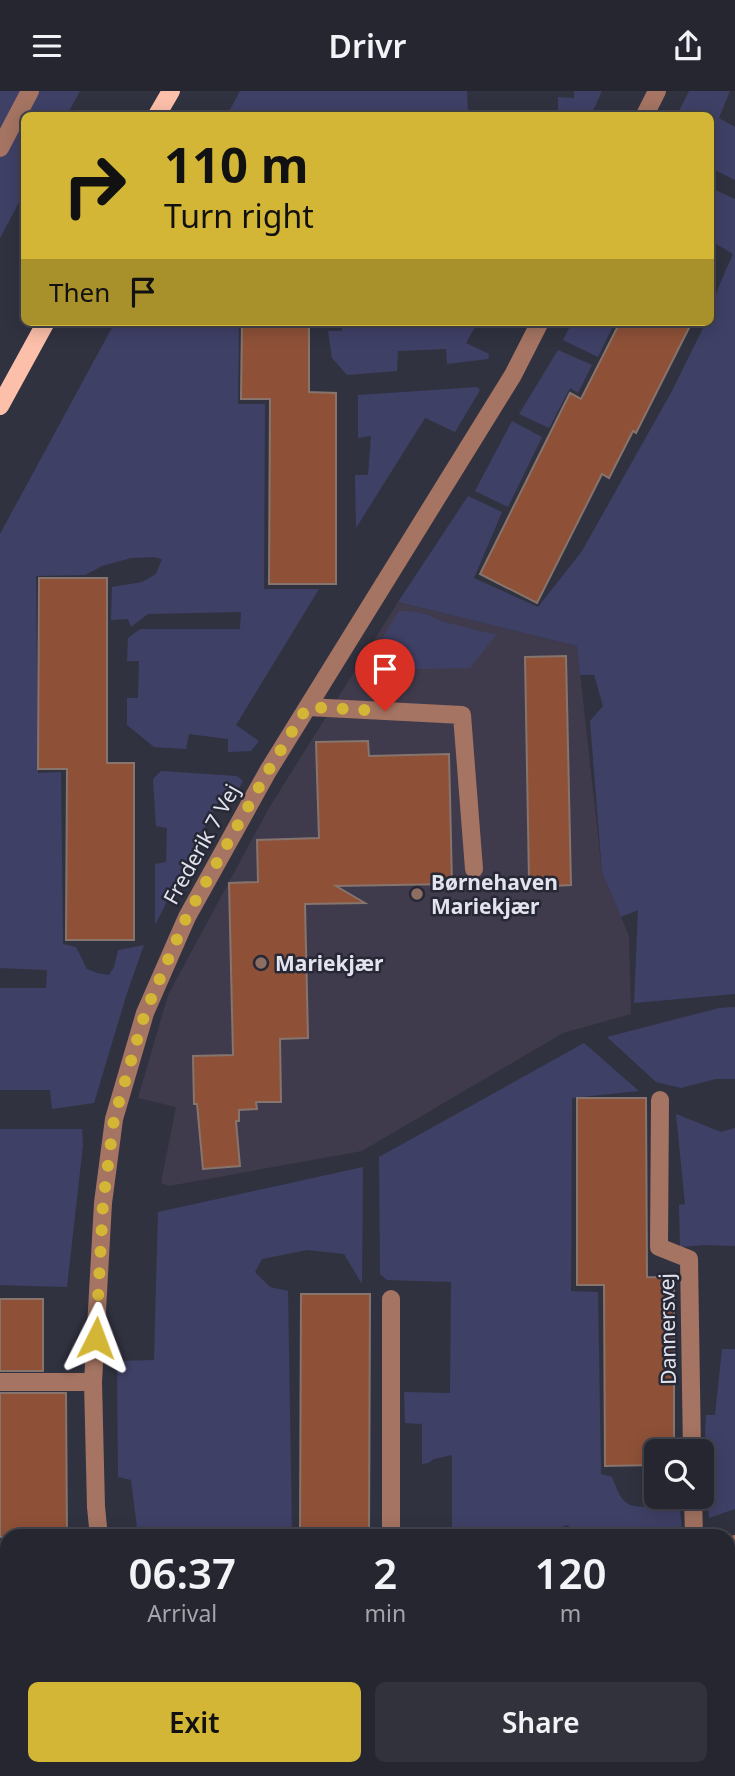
<!DOCTYPE html>
<meta charset="utf-8">
<style>
:root{--surface:#252630;--page:#31323c;--text:#f1f3f6;--muted:#a3a5ab;--line:#42434c;--accent:#d3b635}
body{margin:0;font-family:"Noto Sans",sans-serif;background:var(--page);color:var(--text);height:100vh;display:flex;flex-direction:column;font-size:26px;white-space:nowrap}
*{box-sizing:border-box;margin:0}
p{font-size:23px;color:var(--muted)}
.icon{flex:none;width:38px;height:38px;fill:none;stroke:currentColor;stroke-width:2;stroke-linecap:round;stroke-linejoin:round}
.map{position:relative;flex:1;overflow:hidden}
.panel{position:absolute;left:0px;top:1438px;width:735px;height:247px;display:flex;flex-direction:column;background:var(--surface);border-radius:21px 21px 0 0;box-shadow:0 4px 18px #0003,0 0 0 2px var(--line)}
.panel>*{flex:none}
.hud{position:absolute;left:21px;top:21px;width:693px;height:214px;border-radius:10px;box-shadow:0 4px 18px #0003,0 0 0 2px var(--line);background:#d3b635;color:#111;overflow:hidden}
.controls{position:absolute;left:644px;top:1348px;display:grid;gap:14px}
.controls a{display:grid;place-items:center;width:70px;height:70px;border-radius:10px;background:var(--surface);box-shadow:0 4px 18px #0003,0 0 0 2px var(--line);font-size:35px}
.pin{position:absolute;display:grid;place-items:center;width:60px;height:60px;color:#fff;margin:-72px -30px;border-radius:50% 50% 50% 0;rotate:-45deg;box-shadow:0 0 7px #0007}
.pin .icon{rotate:45deg}
.me{position:absolute;width:77px;margin:-38px;rotate:3deg;stroke-linejoin:round;filter:drop-shadow(0 0 5px #0008)}
.turn{display:flex;align-items:center;gap:24px;height:147px;padding:0 28px;font-size:32px}
.turn .icon{width:91px;height:91px;stroke-width:2.5}
.turn b{display:block;font-size:49px;line-height:60px}
.then{display:flex;align-items:center;height:66px;padding:0 28px;background:#0003;gap:14px;font-size:26px}
.eta{display:flex;justify-content:space-evenly;align-items:center;height:119px;text-align:center}
.eta b{font-size:42px;font-weight:600;line-height:49px}
.cta{display:flex;gap:14px;margin-top:auto;padding:14px 28px}
.cta a{flex:1;height:80px;border-radius:10px;background:var(--accent);color:#111;font-size:28px;font-weight:600;line-height:80px;text-align:center}
.cta a+a{background:var(--page);color:var(--text)}
header{display:flex;justify-content:space-between;align-items:center;height:91px;padding:0 28px;background:var(--surface);font-size:32px;font-weight:600}
.map>svg:first-child{display:block}
.education{fill:#3f3b4d}
.green{fill:#3f4066}
.building{fill:#8e5138;stroke:#86746d;stroke-width:2}
.lines{fill:none;stroke-linecap:round;stroke-linejoin:round}
.minor{stroke:#a57462;stroke-width:18}
.major{stroke:#fcbfa9;stroke-width:18}
.route{stroke:#d3b635;stroke-width:12;stroke-dasharray:0 21.6}
.education-dot{fill:#8d6e63;stroke:#272836;stroke-width:2.5}
.labels{text-anchor:middle;dominant-baseline:central;stroke-width:5;stroke-linejoin:round;paint-order:stroke}
.street-label{font-size:21px;fill:#e3e3ed;stroke:#272836}
.poi-label{font-size:21px;font-weight:bold;fill:#e3e3ed;stroke:#272836;text-anchor:start}
</style>
<header><svg class="icon" aria-label="menu" viewBox="0 0 24 24"><path d="M4 6h16M4 12h16M4 18h16"/></svg>Drivr<svg class="icon" aria-label="share" viewBox="0 0 24 24"><path d="M12 15V3M7 8l5-5 5 5M5 13v7h14v-7"/></svg></header>
<div class="map">
<svg width="735" height="1685" viewBox="0 0 735 1685">
<rect width="100%" height="100%" fill="#313240"/>
<g class="education">
<path d="M 398,511 L 577,555 L 602,781 L 629,845 L 631,923 L 563,942 L 362,1060 L 169,1095 L 161,1092 L 176,1016 L 138,1007 L 168,904 L 269,717 Z"/>
<path d="M 735,1495 L 735,1685 L 192,1685 L 211,1678 L 728,1678 L 728,1498 Z"/>
</g>
<g class="green">
<path d="M 0,0 L 80,0 L 67,24 L 24,24 L 24,102 L 0,147 Z"/>
<path d="M 240,0 L 467,0 L 468,24 L 227,24 Z"/>
<path d="M 574,0 L 602,0 L 591,24 L 558,24 L 558,6 L 574,7 Z"/>
<path d="M 689,0 L 730,0 L 719,27 L 735,36 L 735,89 L 711,77 L 710,24 L 677,24 Z"/>
<path d="M 711,97 L 735,108 L 735,903 L 634,912 L 638,819 L 621,826 L 602,781 L 590,630 L 603,615 L 594,584 L 580,584 L 577,555 L 398,511 L 468,405 L 502,421 L 474,487 L 538,516 L 582,460 L 672,300 L 706,231 L 710,231 C 710,212 725,181 733,163 L 711,150 Z"/>
<path d="M 115,231 L 239,231 L 238,313 L 265,313 L 264,498 L 319,498 L 236,634 L 259,650 L 251,660 L 228,661 L 228,648 L 189,643 L 186,658 L 154,656 L 127,634 L 127,607 L 138,607 L 139,570 L 127,570 L 128,547 L 140,538 L 240,538 L 241,521 L 148,523 L 131,536 L 128,528 L 111,529 L 112,496 L 142,491 L 156,483 L 162,468 L 154,466 L 131,467 L 102,475 L 85,484 L 36,485 L 38,682 L 61,681 L 63,853 L 76,856 L 87,878 L 97,882 L 109,884 L 114,876 L 118,859 L 144,854 L 127,902 L 94,1012 L 52,1018 L 50,999 L 0,999 L 0,897 L 46,897 L 47,879 L 0,877 L 0,443 Z"/>
<path d="M 342,231 L 478,231 L 466,252 L 489,263 L 488,268 L 447,273 L 446,258 L 398,260 L 397,280 L 347,284 L 332,267 L 328,240 L 342,240 Z"/>
<path d="M 572,231 L 615,231 L 598,266 L 563,249 Z"/>
<path d="M 558,259 L 592,274 L 578,302 L 570,297 L 549,337 L 519,323 Z"/>
<path d="M 477,296 L 480,299 L 455,341 L 425,327 L 356,437 L 355,384 L 368,384 L 371,345 L 358,347 L 358,304 Z"/>
<path d="M 512,330 L 542,346 L 508,416 L 475,400 Z"/>
<path d="M 399,520 L 418,521 L 428,524 L 440,530 L 496,544 L 470,577 L 362,579 Z"/>
<path d="M 161,680 L 237,685 L 243,690 L 231,711 L 219,709 L 155,834 L 155,773 L 166,771 L 167,737 L 156,735 L 153,688 Z"/>
<path d="M 735,916 L 735,988 L 716,988 L 681,997 L 656,991 L 607,946 L 719,917 Z"/>
<path d="M 584,952 L 639,1000 L 572,1007 L 571,1200 L 598,1201 L 601,1383 L 612,1386 C 623,1414 624,1416 654,1416 L 661,1405 L 678,1405 L 682,1436 L 652,1445 L 573,1445 L 568,1434 L 536,1445 L 452,1445 L 452,1364 L 434,1368 L 428,1372 L 422,1373 L 422,1333 L 405,1332 L 404,1301 L 450,1302 L 451,1191 L 387,1189 L 380,1183 L 379,1066 Z"/>
<path d="M 676,1023 L 721,1041 L 735,1037 L 735,1155 L 704,1154 L 680,1156 L 679,1114 L 685,1113 Z"/>
<path d="M 0,1038 L 82,1038 L 83,1054 L 67,1196 L 0,1194 Z"/>
<path d="M 363,1076 L 362,1193 L 344,1163 L 307,1159 L 262,1168 L 255,1181 L 270,1196 L 288,1200 L 292,1445 L 138,1445 L 131,1389 L 118,1386 L 117,1270 L 154,1269 L 158,1121 Z"/>
<path d="M 722,1258 L 735,1258 L 735,1418 L 709,1427 L 705,1341 L 706,1324 L 715,1324 Z"/>
<path d="M 735,1495 L 735,1542 L 728,1544 L 728,1498 Z"/>
<path d="M 0,1591 L 7,1591 L 7,1644 L 0,1645 Z"/>
<path d="M 211,1678 L 316,1678 L 295,1685 L 192,1685 Z"/>
</g>
<g class="building">
<path d="M 242,231 L 309,231 L 309,301 L 336,302 L 336,493 L 269,493 L 270,308 L 241,308 Z"/>
<path d="M 620,231 L 692,231 L 636,342 L 633,340 L 609,387 L 602,383 L 537,512 L 480,483 L 570,302 L 581,308 Z"/>
<path d="M 39,487 L 107,487 L 107,672 L 134,672 L 134,849 L 66,849 L 67,678 L 38,678 Z"/>
<path d="M 566,565 L 571,794 L 536,796 L 535,788 L 529,789 L 525,566 Z"/>
<path d="M 368,650 L 369,665 L 449,663 L 452,793 L 336,795 L 365,812 L 305,813 L 308,947 L 280,948 L 281,1011 L 256,1011 L 257,1018 L 239,1019 L 239,1030 L 236,1030 L 240,1075 L 203,1078 L 197,1013 L 194,1013 L 193,965 L 233,964 L 229,792 L 258,791 L 257,749 L 319,747 L 316,651 Z"/>
<path d="M 577,1007 L 646,1007 L 647,1186 L 674,1187 L 674,1360 L 656,1360 L 656,1374 L 605,1375 L 604,1194 L 577,1194 Z"/>
<path d="M 301,1203 L 370,1203 L 369,1446 L 300,1446 Z"/>
<rect x="0" y="1208" width="43" height="72"/>
<path d="M 0,1302 L 66,1302 L 67,1446 L 0,1446 Z"/>
</g>
<g class="lines">
<g class="minor">
<path d="M 645,24 L 657,0"/>
<path d="M 0,57 L 30,0"/>
<path d="M 308,616 L 462,624 L 474,778"/>
<path d="M 660,1009 L 659,1156 L 689,1168 L 692,1360"/>
<path d="M 391,1208 L 391,1446"/>
<path d="M 0,1291 L 93,1291"/>
<path d="M 693,1405 L 694,1446"/>
<path d="M 99,1446 L 96,1416 L 93,1291 L 103,1112 L 114,1028 L 145,922 L 187,826 L 268,680 L 513,284 L 540,231"/>
<path d="M 728,1456 L 735,1453"/>
<path d="M 0,1679 L 10,1678"/>
<path d="M 35,1685 L 38,1678"/>
</g>
<g class="major">
<path d="M 157,24 L 171,0"/>
<path d="M 0,315 L 46,231"/>
</g>
</g>
<g class="lines">
<path class="route" d="M 96,1247 L 103,1112 L 114,1028 L 145,922 L 187,825 L 268,680 L 307,616 L 385,620"/>
</g>
<g class="education-dot">
<circle cx="417" cy="803" r="7"/>
<circle cx="261" cy="872" r="7"/>
</g>
<g class="labels">
<g class="street-label">
<text transform="translate(201 753) rotate(-61)">Frederik 7 Vej</text>
<text transform="translate(667 1238) rotate(-91)">Dannersvej</text>
</g>
<g class="poi-label">
<text x="431" y="791">Børnehaven<tspan x="431" dy="24">Mariekjær</tspan></text>
<text x="275" y="872">Mariekjær</text>
</g>
</g>
</svg>
<div class="controls">
<a><svg class="icon" aria-label="search" viewBox="0 0 24 24"><circle cx="10" cy="10" r="6"/><path d="M15 15l6 6"/></svg></a>
</div>
<div class="pin" style="left:385px;top:620px;background:#d93025"><svg class="icon" aria-label="arrive" viewBox="0 0 24 24"><path d="M6 21V4h12l-3 4 3 4H6"/></svg></div>
<svg class="me" style="left:96px;top:1247px" viewBox="-20 -20 40 40"><path d="M0-17L14 15 0 8-14 15z" fill="#d3b635" stroke="#fff" stroke-width="4"/></svg>
<div class="hud">
<div class="turn"><svg class="icon" aria-label="right" viewBox="0 0 24 24"><path d="M7 20v-9h11M14 6l5 5-5 5"/></svg><div><b>110 m</b>Turn right</div></div>
<div class="then">Then<svg class="icon" aria-label="arrive" viewBox="0 0 24 24"><path d="M6 21V4h12l-3 4 3 4H6"/></svg></div>
</div>
<section class="panel">
<div class="eta">
<div><b>06:37</b><p>Arrival</p></div>
<div><b>2</b><p>min</p></div>
<div><b>120</b><p>m</p></div>
</div>
<div class="cta"><a>Exit</a><a>Share</a></div>
</section>
</div>
